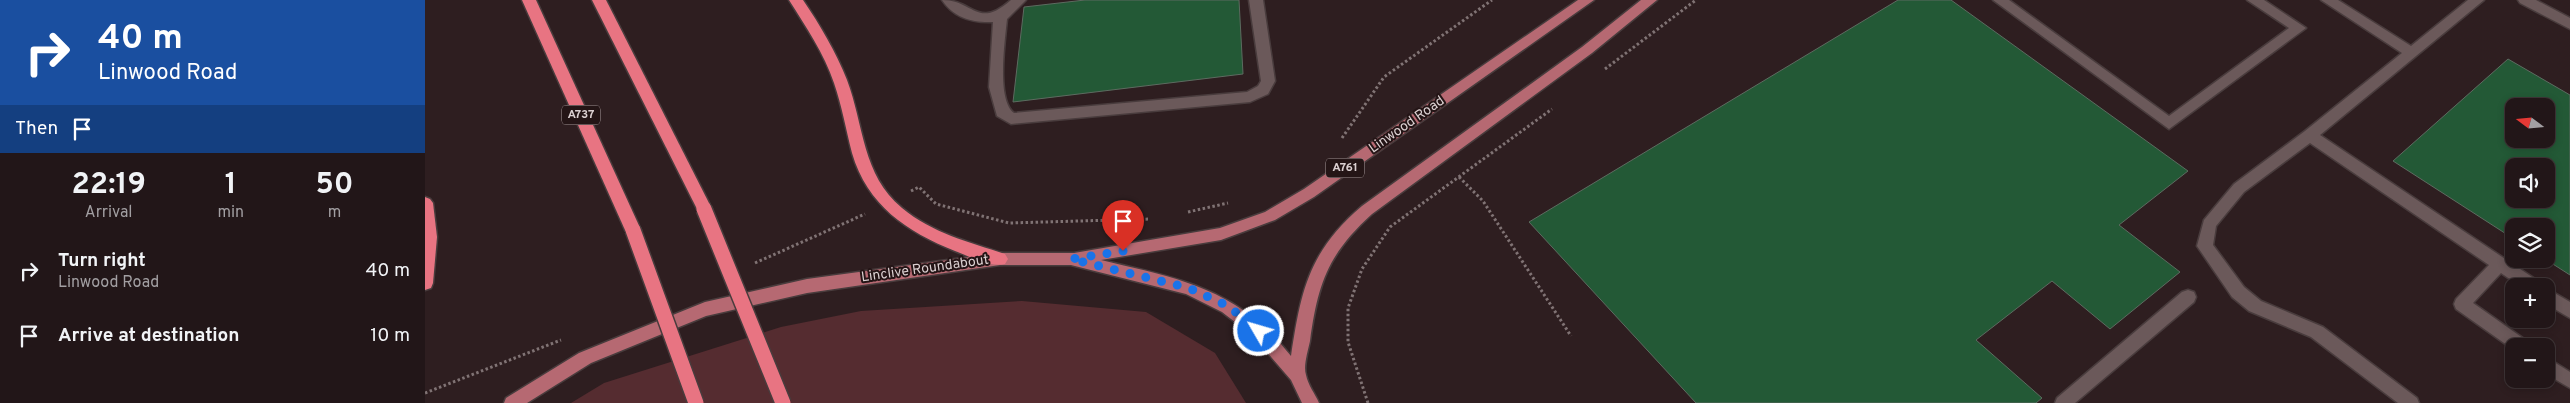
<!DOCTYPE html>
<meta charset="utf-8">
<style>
:root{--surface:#221618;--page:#2e2325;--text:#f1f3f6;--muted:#a29fa2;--line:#3f3537}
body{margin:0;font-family:Overpass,sans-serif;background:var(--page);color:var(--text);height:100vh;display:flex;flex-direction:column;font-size:19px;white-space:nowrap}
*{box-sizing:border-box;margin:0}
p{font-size:16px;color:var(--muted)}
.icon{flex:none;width:28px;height:28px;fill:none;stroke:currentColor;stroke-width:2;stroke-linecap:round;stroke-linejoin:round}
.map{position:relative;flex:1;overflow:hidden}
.details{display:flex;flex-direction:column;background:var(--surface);width:425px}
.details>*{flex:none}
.top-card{background:#1a4fa0;color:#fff;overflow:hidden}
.needle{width:32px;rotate:286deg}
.fabs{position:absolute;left:2080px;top:98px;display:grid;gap:10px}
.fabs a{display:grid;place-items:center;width:50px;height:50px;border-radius:10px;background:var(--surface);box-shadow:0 2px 8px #0003,0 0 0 1px var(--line);font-size:25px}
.pin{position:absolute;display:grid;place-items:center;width:42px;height:42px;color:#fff;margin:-51px -21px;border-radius:50% 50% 50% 0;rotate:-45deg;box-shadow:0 0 5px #0007}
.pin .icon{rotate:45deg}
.me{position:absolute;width:55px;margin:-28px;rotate:308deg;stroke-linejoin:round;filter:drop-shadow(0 0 4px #0008)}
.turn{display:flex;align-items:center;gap:18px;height:105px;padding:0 15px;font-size:22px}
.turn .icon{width:65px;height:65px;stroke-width:2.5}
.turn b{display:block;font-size:35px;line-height:42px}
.then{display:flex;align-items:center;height:48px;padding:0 15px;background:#0003;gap:10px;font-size:19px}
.eta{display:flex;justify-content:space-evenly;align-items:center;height:85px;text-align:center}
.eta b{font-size:30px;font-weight:700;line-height:35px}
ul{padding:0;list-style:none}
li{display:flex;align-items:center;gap:15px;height:65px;padding:0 15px}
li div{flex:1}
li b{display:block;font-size:19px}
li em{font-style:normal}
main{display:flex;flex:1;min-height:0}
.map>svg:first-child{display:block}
.green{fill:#552c30}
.building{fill:#235936;stroke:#5d6b60;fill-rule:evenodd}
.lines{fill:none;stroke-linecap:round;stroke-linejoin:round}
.minor-casing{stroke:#493c3d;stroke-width:3}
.major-casing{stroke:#493c3d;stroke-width:3}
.highway-casing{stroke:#493c3d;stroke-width:3}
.path{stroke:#807374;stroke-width:3;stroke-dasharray:2.5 2.5;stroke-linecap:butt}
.minor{fill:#6b595a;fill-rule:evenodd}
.major{fill:#b66972;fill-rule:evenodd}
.highway{fill:#e87482;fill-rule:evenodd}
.highway-bridge-casing{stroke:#493c3d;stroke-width:18;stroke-linecap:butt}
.highway-bridge{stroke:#e87482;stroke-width:15}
.route{stroke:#1a73e8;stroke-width:9;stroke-dasharray:0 16.2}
.labels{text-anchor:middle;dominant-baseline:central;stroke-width:4;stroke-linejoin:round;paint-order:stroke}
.shield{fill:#241516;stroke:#a49899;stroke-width:1}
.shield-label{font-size:12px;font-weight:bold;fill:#dbd0d1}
.street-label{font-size:14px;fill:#dbd0d1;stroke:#241516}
</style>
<main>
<section class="details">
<div class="top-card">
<div class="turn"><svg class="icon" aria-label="right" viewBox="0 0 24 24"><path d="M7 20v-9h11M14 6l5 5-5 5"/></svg><div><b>40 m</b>Linwood Road</div></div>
<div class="then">Then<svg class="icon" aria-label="arrive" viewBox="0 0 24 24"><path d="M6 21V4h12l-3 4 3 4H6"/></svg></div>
</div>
<div class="eta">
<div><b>22:19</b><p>Arrival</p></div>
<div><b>1</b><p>min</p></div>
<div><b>50</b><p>m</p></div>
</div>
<ul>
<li><svg class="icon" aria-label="right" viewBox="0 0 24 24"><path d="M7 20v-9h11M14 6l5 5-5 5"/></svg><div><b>Turn right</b><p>Linwood Road</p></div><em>40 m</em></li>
<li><svg class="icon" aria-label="arrive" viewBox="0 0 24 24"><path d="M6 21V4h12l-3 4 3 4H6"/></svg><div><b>Arrive at destination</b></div><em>10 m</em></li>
</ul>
</section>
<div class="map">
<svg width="2145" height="403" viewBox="0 0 2145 403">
<rect width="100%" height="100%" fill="#2e1e20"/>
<path class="green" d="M 597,301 L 721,312 L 790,353 L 821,403 L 146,403 L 179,383 L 356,327 L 436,311 Z"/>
<g class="building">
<path d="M 660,0 L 814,0 L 818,74 L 588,102 L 599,7 Z"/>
<path d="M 1473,0 L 1526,0 L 1763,171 L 1694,225 L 1755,272 L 1685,329 L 1627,281 L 1551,340 L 1617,398 L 1611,403 L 1271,403 L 1104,222 Z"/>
<path d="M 2083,59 L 2145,95 L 2145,275 L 2120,259 L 2121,226 L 2089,226 L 2089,239 L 1968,161 ZM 2089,106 L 2121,106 L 2121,139 L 2089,139 ZM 2089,166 L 2121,166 L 2121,199 L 2089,199 Z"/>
</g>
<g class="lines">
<defs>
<g id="minor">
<path d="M 517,0 C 549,0 552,30 586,0 L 601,0 L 582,19 C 580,40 571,100 589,113 L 822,92 L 833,86 L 836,81 L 824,0 L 838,0 L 850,81 L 843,94 L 825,102 L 586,124 L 572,116 L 564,87 L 568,22 C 548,23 529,18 517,0 Z"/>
<path d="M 1568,0 L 1584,0 L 1744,116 L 1864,28 L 1822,0 L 1839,0 L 1881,28 L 1744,129 Z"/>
<path d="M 1896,0 L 1913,0 L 1986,46 L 2043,0 L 2059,0 L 1895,135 L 2113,281 L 2115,286 L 2095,286 L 2076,273 L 2048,303 L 2102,341 L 2104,346 L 2089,346 L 2089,350 L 2031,309 L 2029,304 L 2031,299 L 2064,265 L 1885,143 L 1819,192 L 1791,226 L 1788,245 L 1819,287 L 1836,301 L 1898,327 L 1992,398 L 1994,403 L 1973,403 L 1886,337 L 1824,311 L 1807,297 L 1772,246 L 1779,220 L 1809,184 L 1880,131 L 1977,53 Z"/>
<path d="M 2093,0 L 2111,0 L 2145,18 L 2145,29 L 2095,3 Z"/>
<path d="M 2121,288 L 2145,302 L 2145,318 L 2121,304 Z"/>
<path d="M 1763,290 L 1769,292 L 1771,297 L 1769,302 L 1650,403 L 1630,403 L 1632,398 L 1757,292 Z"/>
<path d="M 2121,357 L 2145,372 L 2145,388 L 2121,374 Z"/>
</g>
<path id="major" d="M 1153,0 L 1169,0 L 889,197 L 850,220 L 796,240 L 676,260 C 738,275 788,283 838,325 C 849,334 857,346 866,356 C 876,290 884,251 937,206 L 1157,47 L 1216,0 L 1232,0 L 1167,53 L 947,214 C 903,254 893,283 885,341 C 883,351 878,366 881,375 C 883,385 890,394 894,403 L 877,403 L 866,380 L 828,336 L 797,312 L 761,294 L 646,265 L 575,265 L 382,293 L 281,316 L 166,363 L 102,403 L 79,403 L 81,398 L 154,353 L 280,302 L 382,279 L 575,253 L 649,253 L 795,228 L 840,212 L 879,189 Z"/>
<g id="highway">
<path d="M 97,0 L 111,0 L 216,230 L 213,234 L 208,236 L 203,234 L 200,230 Z"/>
<path d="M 167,0 L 181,0 L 287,209 L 284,213 L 274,213 Z"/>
<path d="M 364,0 L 378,0 C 395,25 411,52 422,80 C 439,125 437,175 477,208 C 507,233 544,242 580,254 L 583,259 L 580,264 C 567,268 543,256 530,251 C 482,232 442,205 427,153 C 421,130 417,106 409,83 C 399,53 381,27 364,0 Z"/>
<path d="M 0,197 L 5,199 L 8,203 L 12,237 L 8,283 L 6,288 L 0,290 Z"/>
</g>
</defs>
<use href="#minor" class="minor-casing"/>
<use href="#major" class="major-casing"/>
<use href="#highway" class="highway-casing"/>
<g class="path">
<path d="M 1180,69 L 1271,0"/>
<path d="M 917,138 L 959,77 L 1067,0"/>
<path d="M 1034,177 L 1058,201 L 1146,336"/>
<path d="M 486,191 L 494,187 L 511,204 L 584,223 L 725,219"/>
<path d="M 763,212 L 803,203"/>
<path d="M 330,263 L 440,214"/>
<path d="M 0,393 L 136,340"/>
<path d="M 943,403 L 923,342 L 923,308 L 937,269 L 965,227 L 1127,109"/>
</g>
<use href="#minor" class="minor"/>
<use href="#major" class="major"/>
<use href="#highway" class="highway"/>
<defs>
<g id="highway-bridge">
<path d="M 279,209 L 358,403"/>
<path d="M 208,230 L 271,403"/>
</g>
</defs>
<use href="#highway-bridge" class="highway-bridge-casing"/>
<use href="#highway-bridge" class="highway-bridge"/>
</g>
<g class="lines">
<path class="route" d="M 698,251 L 646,259 L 764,288 L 803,306 L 834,331"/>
</g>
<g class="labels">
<g class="shield">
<rect x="137" y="105.5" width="38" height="19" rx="4"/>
<rect x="901" y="158.5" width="38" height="19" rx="4"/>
</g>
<g class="shield-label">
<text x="156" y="115">A737</text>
<text x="920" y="168">A761</text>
</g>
<g class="street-label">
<text transform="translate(982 125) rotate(-35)">Linwood Road</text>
<text transform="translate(500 269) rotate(-8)">Linclive Roundabout</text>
</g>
</g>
</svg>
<div class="fabs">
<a><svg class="needle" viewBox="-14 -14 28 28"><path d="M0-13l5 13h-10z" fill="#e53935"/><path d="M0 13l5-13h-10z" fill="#a29fa2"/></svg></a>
<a><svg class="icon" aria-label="sound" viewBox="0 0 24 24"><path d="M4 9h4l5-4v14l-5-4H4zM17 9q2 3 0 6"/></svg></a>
<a><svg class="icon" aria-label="layers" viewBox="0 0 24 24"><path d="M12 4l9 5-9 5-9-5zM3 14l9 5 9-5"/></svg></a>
<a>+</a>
<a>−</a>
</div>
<div class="pin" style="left:698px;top:251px;background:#d93025"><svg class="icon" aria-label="arrive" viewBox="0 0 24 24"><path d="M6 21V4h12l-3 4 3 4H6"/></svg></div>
<svg class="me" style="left:834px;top:331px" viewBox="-20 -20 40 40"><circle r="17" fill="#1a73e8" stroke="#fff" stroke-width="3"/><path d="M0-11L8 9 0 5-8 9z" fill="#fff"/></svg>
</div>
</main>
